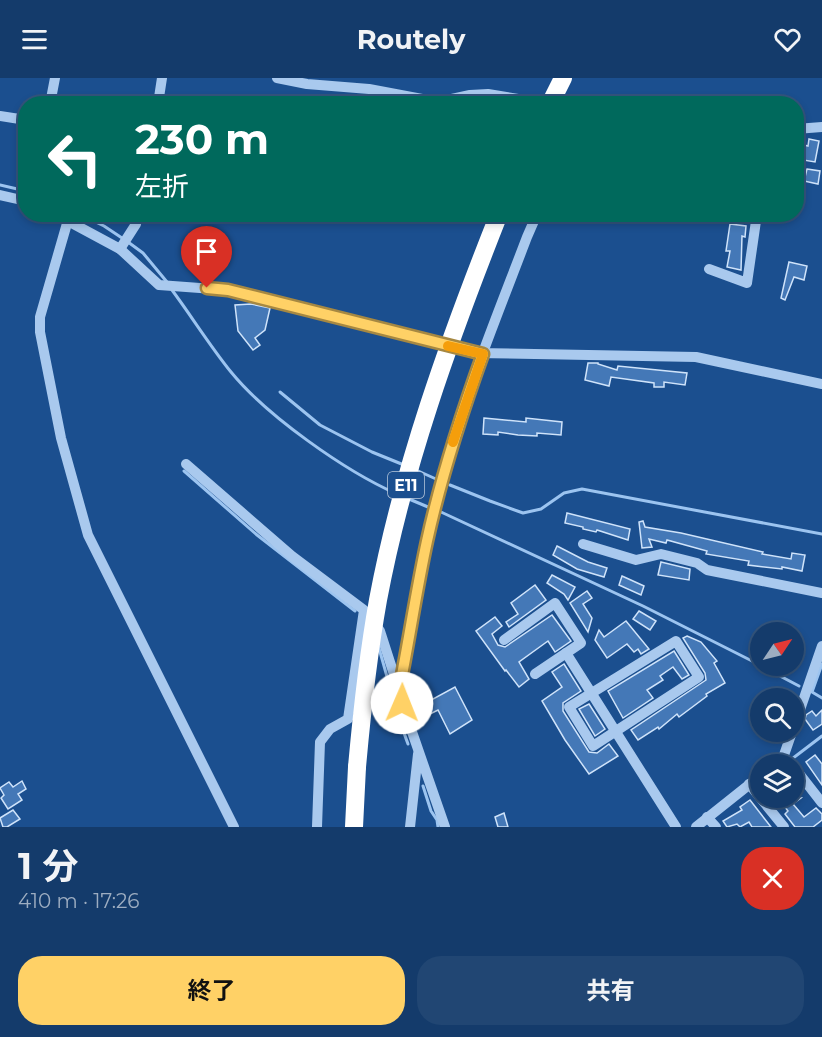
<!DOCTYPE html>
<html lang="ja">
<meta charset="utf-8">
<style>
:root{--surface:#143b6b;--page:#214673;--text:#f1f3f6;--muted:#9dadc1;--line:#33557e;--accent:#ffd166}
body{margin:0;font-family:Montserrat,"Noto Sans JP",sans-serif;background:var(--page);color:var(--text);height:100vh;display:flex;flex-direction:column;font-size:22px;white-space:nowrap}
*{box-sizing:border-box;margin:0}
p{font-size:20px;color:var(--muted)}
.icon{flex:none;width:33px;height:33px;fill:none;stroke:currentColor;stroke-width:2;stroke-linecap:round;stroke-linejoin:round}
.map{position:relative;height:749px;overflow:hidden}
.panel{display:flex;flex-direction:column;background:var(--surface);flex:1}
.panel>*{flex:none}
.hud{position:absolute;left:18px;top:18px;width:786px;height:126px;border-radius:24px;box-shadow:0 3px 9px #0003,0 0 0 2px var(--line);background:#00695c;color:#fff;overflow:hidden}
.needle{width:39px;rotate:55deg}
.fabs{position:absolute;left:750px;top:544px;display:grid;gap:12px}
.fabs a{display:grid;place-items:center;width:54px;height:54px;border-radius:50%;background:var(--surface);box-shadow:0 3px 9px #0003,0 0 0 2px var(--line);font-size:30px}
.pin{position:absolute;display:grid;place-items:center;width:51px;height:51px;color:#fff;margin:-62px -26px;border-radius:50% 50% 50% 0;rotate:-45deg;box-shadow:0 0 6px #0007}
.pin .icon{rotate:45deg}
.me{position:absolute;width:66px;margin:-33px;rotate:1deg;stroke-linejoin:round;filter:drop-shadow(0 0 4px #0008)}
.turn{display:flex;align-items:center;gap:21px;height:126px;padding:0 18px;font-size:27px}
.turn .icon{width:78px;height:78px;stroke-width:2.5}
.turn b{display:block;font-size:42px;line-height:51px}
.round{display:grid;place-items:center;flex:none;width:63px;height:63px;border-radius:24px;background:var(--page)}
.headline{display:flex;align-items:center;justify-content:space-between;height:102px;padding:0 18px}
h1{font-size:36px;font-weight:700;line-height:45px}
.action{display:flex;gap:12px;margin-top:auto;padding:12px 18px}
.action a{flex:1;height:69px;border-radius:24px;background:var(--accent);color:#111;font-size:24px;font-weight:700;line-height:69px;text-align:center}
.action a+a{background:var(--page);color:var(--text)}
header{display:flex;justify-content:space-between;align-items:center;height:78px;padding:0 18px;background:var(--surface);font-size:27px;font-weight:700}
.map>svg:first-child{display:block}
.lines{fill:none;stroke-linecap:round;stroke-linejoin:round}
.stream{stroke:#9cc4f0;stroke-width:3}
.building{fill:#4478b7;stroke:#cfe3fa;stroke-width:1.5}
.minor{stroke:#a9c9ee;stroke-width:10}
.highway{stroke:#fff;stroke-width:18}
.highway-bridge{stroke:#fff;stroke-width:18}
.route-casing{stroke:#a68842;stroke-width:15}
.route{stroke:#ffd166;stroke-width:10}
.slow{stroke:#f59e0b;stroke-width:10}
.labels{text-anchor:middle;dominant-baseline:central;stroke-width:4.5;stroke-linejoin:round;paint-order:stroke}
.shield{fill:#1b4f8f;stroke:#bbcadd;stroke-width:1.5}
.shield-label{font-size:16px;font-weight:bold;fill:#fff}
</style>
<header><svg class="icon" aria-label="menu" viewBox="0 0 24 24"><path d="M4 6h16M4 12h16M4 18h16"/></svg>Routely<svg class="icon" aria-label="heart" viewBox="0 0 24 24"><path d="M12 20l-8-8c-3-5 5-10 8-4 3-6 11-1 8 4z"/></svg></header>
<div class="map">
<svg width="822" height="749" viewBox="0 0 822 749">
<rect width="100%" height="100%" fill="#1b4f8f"/>
<g class="lines">
<g class="stream">
<path d="M 0,107 L 26,113"/>
<path d="M 79,136 L 104,148 L 122,160"/>
<path d="M 128,164 L 143,175 L 167,204"/>
<path d="M 172,212 C 192,239 210,268 231,294 C 267,338 345,393 397,416"/>
<path d="M 280,314 L 320,347 L 372,374 L 404,387"/>
<path d="M 416,392 L 436,401"/>
<path d="M 184,393 L 257,457 L 355,533"/>
<path d="M 450,407 L 490,423 L 523,435 L 541,431 L 564,415 L 582,411 L 822,456"/>
<path d="M 409,421 L 428,429"/>
<path d="M 441,434 L 643,528 L 760,587"/>
<path d="M 378,567 C 388,601 396,634 408,666"/>
<path d="M 822,586 L 812,614 L 822,620"/>
<path d="M 761,588 L 799,608"/>
<path d="M 784,687 L 822,658"/>
<path d="M 423,708 L 431,733 L 437,742 L 438,749"/>
</g>
</g>
<g class="building">
<path d="M 809,61 L 819,63 L 815,84 L 797,81 L 800,66 L 808,68 Z"/>
<path d="M 807,91 L 820,93 L 818,106 L 804,103 Z"/>
<path d="M 730,146 L 746,148 L 745,159 L 742,158 L 741,192 L 727,189 L 730,173 L 726,173 Z"/>
<path d="M 789,184 L 807,188 L 804,202 L 794,199 L 785,222 L 781,220 Z"/>
<path d="M 251,226 L 270,230 L 265,252 L 255,260 L 260,267 L 253,272 L 238,253 L 235,227 Z"/>
<path d="M 588,285 L 598,285 L 598,286 L 617,292 L 618,288 L 687,295 L 685,307 L 664,304 L 664,309 L 654,309 L 654,305 L 611,299 L 609,308 L 585,302 Z"/>
<path d="M 484,340 L 526,344 L 526,340 L 562,344 L 561,357 L 537,355 L 537,358 L 518,357 L 498,354 L 498,357 L 483,356 Z"/>
<path d="M 567,435 L 630,451 L 628,462 L 597,452 L 596,454 L 583,451 L 583,449 L 565,445 Z"/>
<path d="M 643,443 L 645,449 L 681,455 L 763,474 L 762,476 L 791,481 L 792,475 L 805,477 L 802,493 L 782,489 L 782,491 L 748,487 L 749,483 L 706,476 L 707,473 L 667,462 L 666,465 L 649,461 L 652,469 L 642,470 L 639,444 Z"/>
<path d="M 557,468 L 588,484 L 607,490 L 604,499 L 577,491 L 553,477 Z"/>
<path d="M 661,484 L 690,491 L 689,502 L 658,497 Z"/>
<path d="M 552,497 L 575,509 L 568,522 L 564,516 L 547,505 Z"/>
<path d="M 622,498 L 644,508 L 641,517 L 619,507 Z"/>
<path d="M 535,507 L 546,522 L 509,549 L 506,544 L 518,536 L 511,525 Z"/>
<path d="M 587,513 L 592,520 L 583,526 L 592,540 L 588,554 L 570,525 Z"/>
<path d="M 639,533 L 656,543 L 650,552 L 633,541 Z"/>
<path d="M 552,537 L 571,563 L 555,574 L 548,563 L 519,584 L 529,601 L 519,609 L 506,592 L 505,593 L 476,553 L 495,539 L 502,548 L 492,556 L 498,567 L 505,569 Z"/>
<path d="M 626,543 L 649,571 L 641,576 L 638,571 L 634,574 L 627,566 L 607,580 L 595,562 L 599,552 L 604,559 Z"/>
<path d="M 687,558 L 701,564 L 717,583 L 714,585 L 725,605 L 706,616 L 707,618 L 679,639 L 677,636 L 659,651 L 658,649 L 638,662 L 631,652 L 706,602 L 705,595 L 683,560 Z"/>
<path d="M 674,573 L 689,597 L 682,601 L 673,589 L 660,598 L 663,602 L 647,612 L 653,620 L 623,640 L 608,613 Z"/>
<path d="M 564,586 L 581,613 L 563,625 L 563,633 L 589,674 L 597,675 L 609,666 L 618,678 L 589,696 L 565,662 L 542,623 L 562,609 L 552,594 Z"/>
<path d="M 455,609 L 472,642 L 450,656 L 438,632 L 420,641 L 409,619 L 409,614 L 416,610 L 424,626 Z"/>
<path d="M 589,626 L 605,651 L 595,658 L 579,631 Z"/>
<path d="M 822,632 L 822,646 L 813,652 L 805,641 L 806,637 L 812,633 L 816,638 Z"/>
<path d="M 815,677 L 822,686 L 822,707 L 806,684 Z"/>
<path d="M 22,703 L 26,711 L 18,716 L 22,722 L 8,731 L 1,720 L 4,717 L 0,710 L 9,704 L 13,709 Z"/>
<path d="M 778,720 L 801,720 L 793,726 L 804,739 L 816,730 L 822,736 L 822,742 L 813,749 L 795,749 L 785,736 L 788,733 Z"/>
<path d="M 750,722 L 771,749 L 752,749 L 749,744 L 740,749 L 737,746 L 727,749 L 723,743 L 742,732 L 740,729 Z"/>
<path d="M 13,732 L 20,741 L 7,749 L 3,749 L 0,740 Z"/>
<path d="M 504,735 L 508,749 L 498,749 L 495,739 Z"/>
</g>
<g class="lines">
<g class="minor">
<path d="M 277,0 L 307,6 L 369,11 L 438,24 L 470,17 L 488,16 L 549,26"/>
<path d="M 50,26 L 55,0"/>
<path d="M 158,26 L 162,0"/>
<path d="M 0,38 L 26,42"/>
<path d="M 796,51 L 822,49"/>
<path d="M 0,117 L 26,123"/>
<path d="M 55,136 L 120,171 L 159,207 L 227,212 L 476,275 L 696,279 L 822,306"/>
<path d="M 68,142 L 40,239 L 40,254 L 61,360 L 88,457 L 234,749"/>
<path d="M 120,171 L 136,146 L 138,136"/>
<path d="M 709,191 L 747,205 L 757,136"/>
<path d="M 186,386 L 292,478 L 364,532 L 348,641 L 330,651 L 320,664 L 317,749"/>
<path d="M 583,466 L 636,482 L 661,476 L 697,485 L 707,492 L 822,515"/>
<path d="M 374,545 L 380,553 L 398,609"/>
<path d="M 504,562 L 555,525 L 581,565 L 535,596"/>
<path d="M 676,563 L 699,599 L 593,668 L 569,629 Z"/>
<path d="M 566,575 L 676,749"/>
<path d="M 794,649 L 822,568"/>
<path d="M 774,687 L 784,677 L 792,654"/>
<path d="M 794,689 L 822,725"/>
<path d="M 749,706 L 784,749"/>
<path d="M 707,739 L 716,749"/>
<path d="M 410,749 L 418,676"/>
<path d="M 445,749 L 402,625 L 401,602 C 414,534 425,464 443,396 C 465,316 497,238 527,159 L 537,136"/>
<path d="M 696,749 L 760,698"/>
</g>
<g class="highway">
<path d="M 550,26 L 563,0"/>
<path d="M 354,749 L 357,689"/>
</g>
<path class="highway-bridge" d="M 357,689 C 362,633 368,578 378,522 C 403,389 449,262 499,136"/>
</g>
<g class="lines">
<defs>
<path id="route" d="M 207,210 L 228,212 L 483,276 C 461,337 441,399 427,463 C 417,509 410,556 401,602 L 402,625"/>
</defs>
<use href="#route" class="route-casing"/>
<use href="#route" class="route"/>
<path class="slow" d="M 448,268 L 483,276 L 453,364"/>
</g>
<g class="labels">
<rect class="shield" x="388" y="394" width="36" height="26" rx="4.5"/>
<g class="shield-label">
<text x="406" y="407">E11</text>
</g>
</g>
</svg>
<div class="fabs">
<a><svg class="needle" viewBox="-14 -14 28 28"><path d="M0-13l5 13h-10z" fill="#e53935"/><path d="M0 13l5-13h-10z" fill="#9dadc1"/></svg></a>
<a><svg class="icon" aria-label="search" viewBox="0 0 24 24"><circle cx="10" cy="10" r="6"/><path d="M15 15l6 6"/></svg></a>
<a><svg class="icon" aria-label="layers" viewBox="0 0 24 24"><path d="M12 4l9 5-9 5-9-5zM3 14l9 5 9-5"/></svg></a>
</div>
<div class="pin" style="left:207px;top:210px;background:#d93025"><svg class="icon" aria-label="arrive" viewBox="0 0 24 24"><path d="M6 21V4h12l-3 4 3 4H6"/></svg></div>
<svg class="me" style="left:402px;top:625px" viewBox="-20 -20 40 40"><circle r="19" fill="#fff"/><path d="M0-13L10 11 0 6-10 11z" fill="#ffd166"/></svg>
<div class="hud">
<div class="turn"><svg class="icon" aria-label="left" viewBox="0 0 24 24"><path d="M17 20v-9H6M10 6l-5 5 5 5"/></svg><div><b>230 m</b>左折</div></div>
</div>
</div>
<section class="panel">
<div class="headline"><div><h1>1 分</h1><p>410 m · 17:26</p></div><a class="round" style="background:#d93025;color:#fff"><svg class="icon" aria-label="close" viewBox="0 0 24 24"><path d="M6 6l12 12M18 6L6 18"/></svg></a></div>
<div class="action"><a>終了</a><a>共有</a></div>
</section>
